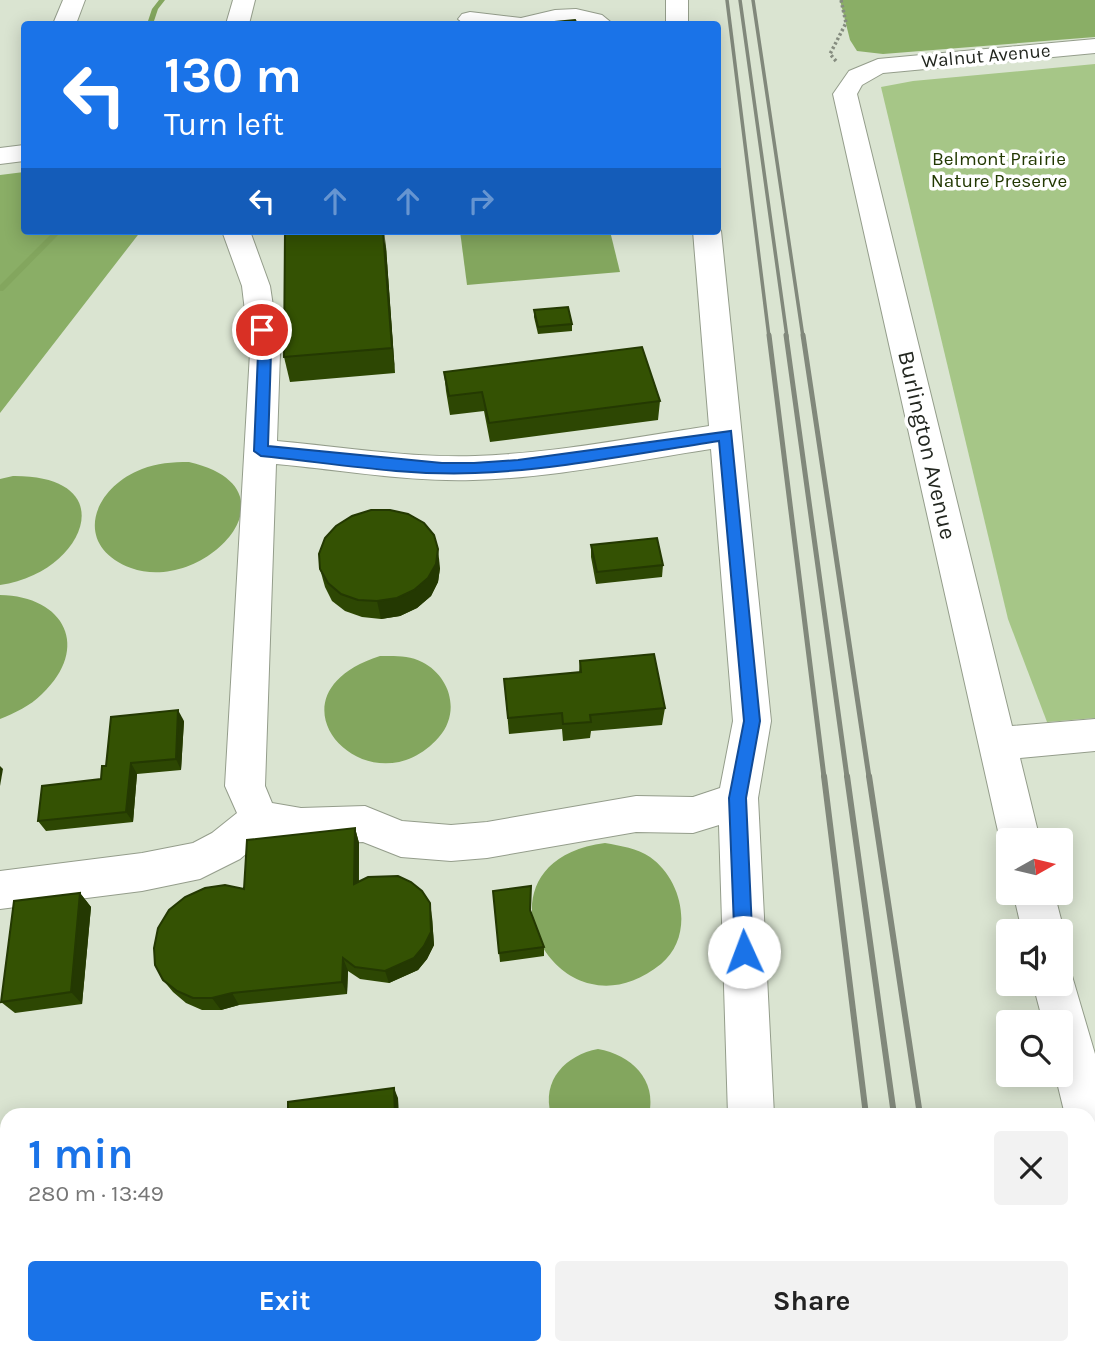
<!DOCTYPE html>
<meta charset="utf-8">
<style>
:root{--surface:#fff;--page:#f2f2f2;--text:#222;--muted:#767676;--accent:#1a73e8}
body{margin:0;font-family:Karla,sans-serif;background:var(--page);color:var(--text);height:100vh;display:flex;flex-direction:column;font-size:26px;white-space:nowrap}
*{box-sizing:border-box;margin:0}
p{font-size:23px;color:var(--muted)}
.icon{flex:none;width:38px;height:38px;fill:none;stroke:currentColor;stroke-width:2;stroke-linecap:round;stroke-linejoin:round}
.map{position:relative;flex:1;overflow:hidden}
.drawer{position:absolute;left:0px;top:1108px;width:1096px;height:247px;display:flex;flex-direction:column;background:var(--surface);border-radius:21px 21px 0 0;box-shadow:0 4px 18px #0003}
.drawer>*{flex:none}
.banner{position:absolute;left:21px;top:21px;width:700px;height:214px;border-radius:7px;box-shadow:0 4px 18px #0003;background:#1a73e8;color:#fff;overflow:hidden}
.needle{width:46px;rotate:82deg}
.tools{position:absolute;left:996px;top:828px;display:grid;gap:14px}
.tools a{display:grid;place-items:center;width:77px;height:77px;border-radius:7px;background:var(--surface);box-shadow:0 4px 18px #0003;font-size:35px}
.pin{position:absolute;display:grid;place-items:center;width:60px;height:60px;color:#fff;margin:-30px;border:4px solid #fff;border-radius:50%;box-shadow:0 2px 7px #0007}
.me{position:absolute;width:77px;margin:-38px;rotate:358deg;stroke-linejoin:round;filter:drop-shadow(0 0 5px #0008)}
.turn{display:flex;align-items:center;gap:24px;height:147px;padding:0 28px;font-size:32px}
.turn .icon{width:91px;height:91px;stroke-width:2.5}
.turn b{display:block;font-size:49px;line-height:60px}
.lanes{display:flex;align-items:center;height:66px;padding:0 28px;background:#0003;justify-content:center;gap:35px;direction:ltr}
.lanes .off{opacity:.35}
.round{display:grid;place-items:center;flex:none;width:74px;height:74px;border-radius:7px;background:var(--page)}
.head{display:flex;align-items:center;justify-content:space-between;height:119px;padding:0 28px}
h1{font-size:42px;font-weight:700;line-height:52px;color:var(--accent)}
.primary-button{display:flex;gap:14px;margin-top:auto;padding:14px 28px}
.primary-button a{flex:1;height:80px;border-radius:7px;background:var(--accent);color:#fff;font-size:28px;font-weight:700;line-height:80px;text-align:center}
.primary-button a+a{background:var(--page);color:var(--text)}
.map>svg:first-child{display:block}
.green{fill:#a6c687}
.forest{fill:#8aae66}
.water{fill:#83a65e}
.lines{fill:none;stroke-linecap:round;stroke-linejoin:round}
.stream{fill:#83a65e;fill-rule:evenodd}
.minor-casing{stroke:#949d8b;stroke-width:2}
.path{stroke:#858c7f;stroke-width:3.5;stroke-dasharray:2.5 2.5;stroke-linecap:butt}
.minor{fill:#fff;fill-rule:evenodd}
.rail-far2{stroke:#81887b;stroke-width:3.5}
.rail-far1{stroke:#81887b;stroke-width:5}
.rail{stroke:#81887b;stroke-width:6}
.wall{fill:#2d4703}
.shaded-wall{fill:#243902}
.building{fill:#345203;stroke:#243902;stroke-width:2}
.route{fill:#1a73e8;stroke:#114b97;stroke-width:2}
.labels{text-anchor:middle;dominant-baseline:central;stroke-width:7;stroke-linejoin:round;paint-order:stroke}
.far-street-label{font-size:19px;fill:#232720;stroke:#fff}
.far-park-label{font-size:19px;fill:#233903;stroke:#fff}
.street-label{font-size:23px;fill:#232720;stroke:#fff}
</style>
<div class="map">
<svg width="1095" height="1353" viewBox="0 0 1095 1353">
<rect width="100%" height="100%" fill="#dae4d1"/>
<path class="green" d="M 1095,64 L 1095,718 L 1047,722 L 1008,619 L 881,87 L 913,81 Z"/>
<g class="forest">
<path d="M 840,0 L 1095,0 L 1095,37 L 883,54 L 857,51 L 850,40 Z"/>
<path d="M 24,172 L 24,231 L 141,231 L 0,413 L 0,175 Z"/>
</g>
<g class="water">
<path d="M 460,231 L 610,231 L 620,272 L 467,285 Z"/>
<path d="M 189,462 C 305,489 203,595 131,568 C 72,546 92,488 142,469 C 157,463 172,462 189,462 Z"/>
<path d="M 13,476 C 125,475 85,573 0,585 L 0,479 Z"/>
<path d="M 0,595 C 65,596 91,648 42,694 C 30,706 15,713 0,719 Z"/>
<path d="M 380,656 C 394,656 409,655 422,662 C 450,676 461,712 439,737 C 370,816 255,696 380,656 Z"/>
<path d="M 605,843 C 621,846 637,848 650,857 C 683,880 695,936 661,964 C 557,1048 461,862 605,843 Z"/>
<path d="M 598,1049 C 631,1055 657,1079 649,1115 L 551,1115 C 541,1080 566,1055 598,1049 Z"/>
<path d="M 555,1348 L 677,1348 L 678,1353 L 554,1353 Z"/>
</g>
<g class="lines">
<g class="stream">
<path d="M 159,0 L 165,0 L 158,9 L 153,24 L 147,24 L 152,9 Z"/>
<path d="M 54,231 L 62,231 L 3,291 L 0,291 L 0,285 Z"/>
</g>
<defs>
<g id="minor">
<path d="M 63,0 L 85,0 L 76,24 L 53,24 Z"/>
<path d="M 233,0 L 255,0 L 249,24 L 226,24 Z"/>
<rect x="666" y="0" width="22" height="24"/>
<path d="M 576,9 L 602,15 L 613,24 L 464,24 L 458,19 L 462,14 L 470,12 L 521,18 L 555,10 Z"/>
<path d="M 1095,39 L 1095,53 L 883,73 L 862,85 L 857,94 L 1012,726 L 1095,719 L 1095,751 L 1020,758 L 1040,840 L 1008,840 L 1008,854 L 1000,840 L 833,94 L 849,71 L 878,59 Z"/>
<path d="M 24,145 L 24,161 L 0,164 L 0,148 Z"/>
<path d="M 718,226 L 721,231 L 771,721 L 758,798 L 774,1115 L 728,1115 L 719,825 L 693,833 L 636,832 L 487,858 L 451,861 L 401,857 L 363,842 L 301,844 L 265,838 L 240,859 L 200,879 L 142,891 L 0,909 L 0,871 L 142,853 L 193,843 L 212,833 L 237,813 L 225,786 L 250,353 L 242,286 L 222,231 L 250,231 L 270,286 L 280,353 L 277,441 C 343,447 409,458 475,456 C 554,453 631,438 709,426 L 693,231 L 718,231 ZM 711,449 L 733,721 L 720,788 L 693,797 L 636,796 L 487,822 L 451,825 L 402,821 L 365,806 L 301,808 L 272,803 L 265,786 L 276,464 C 342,470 407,482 473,480 C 553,478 632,461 711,449 Z"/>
<path d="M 1013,892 L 1054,892 L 1064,931 L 1060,939 L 1060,931 L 1022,931 Z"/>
<path d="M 1060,965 L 1070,969 L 1095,1054 L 1095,1135 L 1088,1138 L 1088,1115 L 1065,1115 L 1055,1074 L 1060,1074 L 1060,1022 L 1043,1022 L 1033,984 L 1060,984 Z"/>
<rect x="740" y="1348" width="50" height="5"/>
</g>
</defs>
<use href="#minor" class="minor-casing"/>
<path class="path" d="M 836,61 L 830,54 L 846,23 L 841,0"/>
<use href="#minor" class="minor"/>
<g class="rail-far2">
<path d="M 727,0 L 769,337"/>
<path d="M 740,0 L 787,337"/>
<path d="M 753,0 L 803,337"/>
</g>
<g class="rail-far1">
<path d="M 769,335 L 824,777"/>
<path d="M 786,335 L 847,777"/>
<path d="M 803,335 L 869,777"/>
</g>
<g class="rail">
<path d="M 824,776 L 866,1115"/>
<path d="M 847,776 L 894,1115"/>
<path d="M 869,776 L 920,1115"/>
<path d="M 895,1348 L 896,1353"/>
<path d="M 926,1348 L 927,1353"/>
<path d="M 955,1348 L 956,1353"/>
</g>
</g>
<g class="wall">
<path d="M 386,247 L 395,373 L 290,382 L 284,357 Z"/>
<path d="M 534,310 L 572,324 L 572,331 L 538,334 L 534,317 Z"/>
<path d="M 444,372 L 660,401 L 658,420 L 490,442 L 484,411 L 450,415 L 446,391 Z"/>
<path d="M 591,545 L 663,565 L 662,577 L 596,584 L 591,557 Z"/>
<path d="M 440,568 L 438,582 L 431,596 L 417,608 L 400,616 L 381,619 L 362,617 L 345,611 L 332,601 L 325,587 L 320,569 Z"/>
<path d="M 580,661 L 665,708 L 662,725 L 591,731 L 590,738 L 563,741 L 562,729 L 509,734 L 504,679 L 579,673 Z"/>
<path d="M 184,721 L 181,770 L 137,774 L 133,822 L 46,831 L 38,821 L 101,779 L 106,766 Z"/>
<path d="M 355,828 L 359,843 L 359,882 L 432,917 L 434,945 L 427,959 L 418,970 L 389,983 L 360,979 L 348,971 L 347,994 L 239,1005 L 221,1010 L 202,1010 L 186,1003 L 173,992 L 163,980 L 244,889 Z"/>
<path d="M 493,891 L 531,896 L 531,912 L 544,947 L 544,956 L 500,962 Z"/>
<path d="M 80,893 L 91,907 L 82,1004 L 15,1013 L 1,1002 Z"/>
</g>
<g class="shaded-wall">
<path d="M 384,231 L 386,247 L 395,373 L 392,348 Z"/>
<path d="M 438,549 L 440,568 L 438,582 L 431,596 L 417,608 L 400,616 L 381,619 L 377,601 Z"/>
<path d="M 178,710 L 184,721 L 181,770 L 176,759 Z"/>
<path d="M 131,763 L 137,774 L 133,822 L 126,812 Z"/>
<path d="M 0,766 L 3,769 L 0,786 Z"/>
<path d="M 355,828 L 359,843 L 358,898 L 354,884 Z"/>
<path d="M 80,893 L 91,907 L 82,1004 L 71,992 Z"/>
<path d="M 430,903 L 432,917 L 434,945 L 427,959 L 418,970 L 389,983 L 385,971 Z"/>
<path d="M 343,958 L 348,971 L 347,994 L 342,982 Z"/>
<path d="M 232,993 L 239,1005 L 221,1010 L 212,998 Z"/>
<path d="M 394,1088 L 398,1098 L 399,1115 L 395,1115 Z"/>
</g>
<g class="building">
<path d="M 575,20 L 577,24 L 554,24 L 553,22 Z"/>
<path d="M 285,231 L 383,231 L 392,348 L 284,357 Z"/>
<path d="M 568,307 L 572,324 L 538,327 L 534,310 Z"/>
<path d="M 642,347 L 660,401 L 489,423 L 482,392 L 449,396 L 444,372 Z"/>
<path d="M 371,510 L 390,510 L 408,514 L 424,523 L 434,535 L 438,549 L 436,564 L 428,578 L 414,590 L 397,598 L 377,601 L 358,600 L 341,594 L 328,583 L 320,569 L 319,554 L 325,538 L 336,526 L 352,516 Z"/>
<path d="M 657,538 L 663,565 L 597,572 L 591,545 Z"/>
<path d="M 654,654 L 665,708 L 590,715 L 591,722 L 563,724 L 562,713 L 508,718 L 504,679 L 581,672 L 580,661 Z"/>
<path d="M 178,710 L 176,759 L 131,763 L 126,812 L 38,821 L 42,786 L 101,779 L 102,766 L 106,766 L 111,717 Z"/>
<path d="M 355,828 L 354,884 L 368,877 L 398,876 L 411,882 L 422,891 L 430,903 L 431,932 L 424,946 L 414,958 L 385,971 L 355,967 L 343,958 L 342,982 L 232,993 L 212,998 L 193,998 L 177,991 L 163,980 L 155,965 L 154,948 L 158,928 L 169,910 L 185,897 L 205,888 L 225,885 L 244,889 L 247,840 Z"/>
<path d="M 531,886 L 530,910 L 544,947 L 499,953 L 493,891 Z"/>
<path d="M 80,893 L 71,992 L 1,1002 L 14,901 Z"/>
<path d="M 394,1088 L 395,1115 L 288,1115 L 288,1102 Z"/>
</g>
<path class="route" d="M 262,326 L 268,330 L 271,353 L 268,446 L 442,463 L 474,463 L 518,460 L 731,431 L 760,721 L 746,798 L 753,952 L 751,958 L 744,961 L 738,958 L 735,952 L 729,798 L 744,721 L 719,441 C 639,453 556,470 475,473 C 404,476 331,463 261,456 L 254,451 L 258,353 L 255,330 Z"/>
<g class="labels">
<g class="far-street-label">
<text transform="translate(986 56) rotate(-5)">Walnut Avenue</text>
</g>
<g class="far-park-label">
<text x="999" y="159">Belmont Prairie<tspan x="999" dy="22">Nature Preserve</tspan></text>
</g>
<g class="street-label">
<text transform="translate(927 445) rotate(77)">Burlington Avenue</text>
</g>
</g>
</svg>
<div class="tools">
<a><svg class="needle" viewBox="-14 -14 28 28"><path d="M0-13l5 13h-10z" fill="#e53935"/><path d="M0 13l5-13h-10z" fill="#767676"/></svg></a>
<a><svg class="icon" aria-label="sound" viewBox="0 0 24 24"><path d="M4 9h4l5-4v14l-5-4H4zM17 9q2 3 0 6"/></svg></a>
<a><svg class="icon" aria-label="search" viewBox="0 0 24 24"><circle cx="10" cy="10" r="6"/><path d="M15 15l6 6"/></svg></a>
</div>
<div class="pin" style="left:262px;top:330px;background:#d93025"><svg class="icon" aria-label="arrive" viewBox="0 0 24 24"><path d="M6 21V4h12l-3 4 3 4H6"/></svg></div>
<svg class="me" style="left:744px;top:952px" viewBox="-20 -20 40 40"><circle r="19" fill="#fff"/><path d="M0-13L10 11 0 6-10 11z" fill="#1a73e8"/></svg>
<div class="banner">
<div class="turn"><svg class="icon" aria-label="left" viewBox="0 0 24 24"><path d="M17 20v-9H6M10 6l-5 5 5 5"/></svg><div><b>130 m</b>Turn left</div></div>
<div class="lanes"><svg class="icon" aria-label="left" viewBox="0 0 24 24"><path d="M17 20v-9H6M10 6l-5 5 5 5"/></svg><svg class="icon off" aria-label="ahead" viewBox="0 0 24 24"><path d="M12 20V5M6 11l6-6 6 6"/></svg><svg class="icon off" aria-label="ahead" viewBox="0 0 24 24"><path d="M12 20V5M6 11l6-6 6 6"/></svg><svg class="icon off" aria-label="right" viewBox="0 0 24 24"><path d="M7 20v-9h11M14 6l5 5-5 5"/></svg></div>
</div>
<section class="drawer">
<div class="head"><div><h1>1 min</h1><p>280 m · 13:49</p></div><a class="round"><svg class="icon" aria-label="close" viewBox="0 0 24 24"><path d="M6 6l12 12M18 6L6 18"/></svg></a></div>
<div class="primary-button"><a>Exit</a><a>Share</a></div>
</section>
</div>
